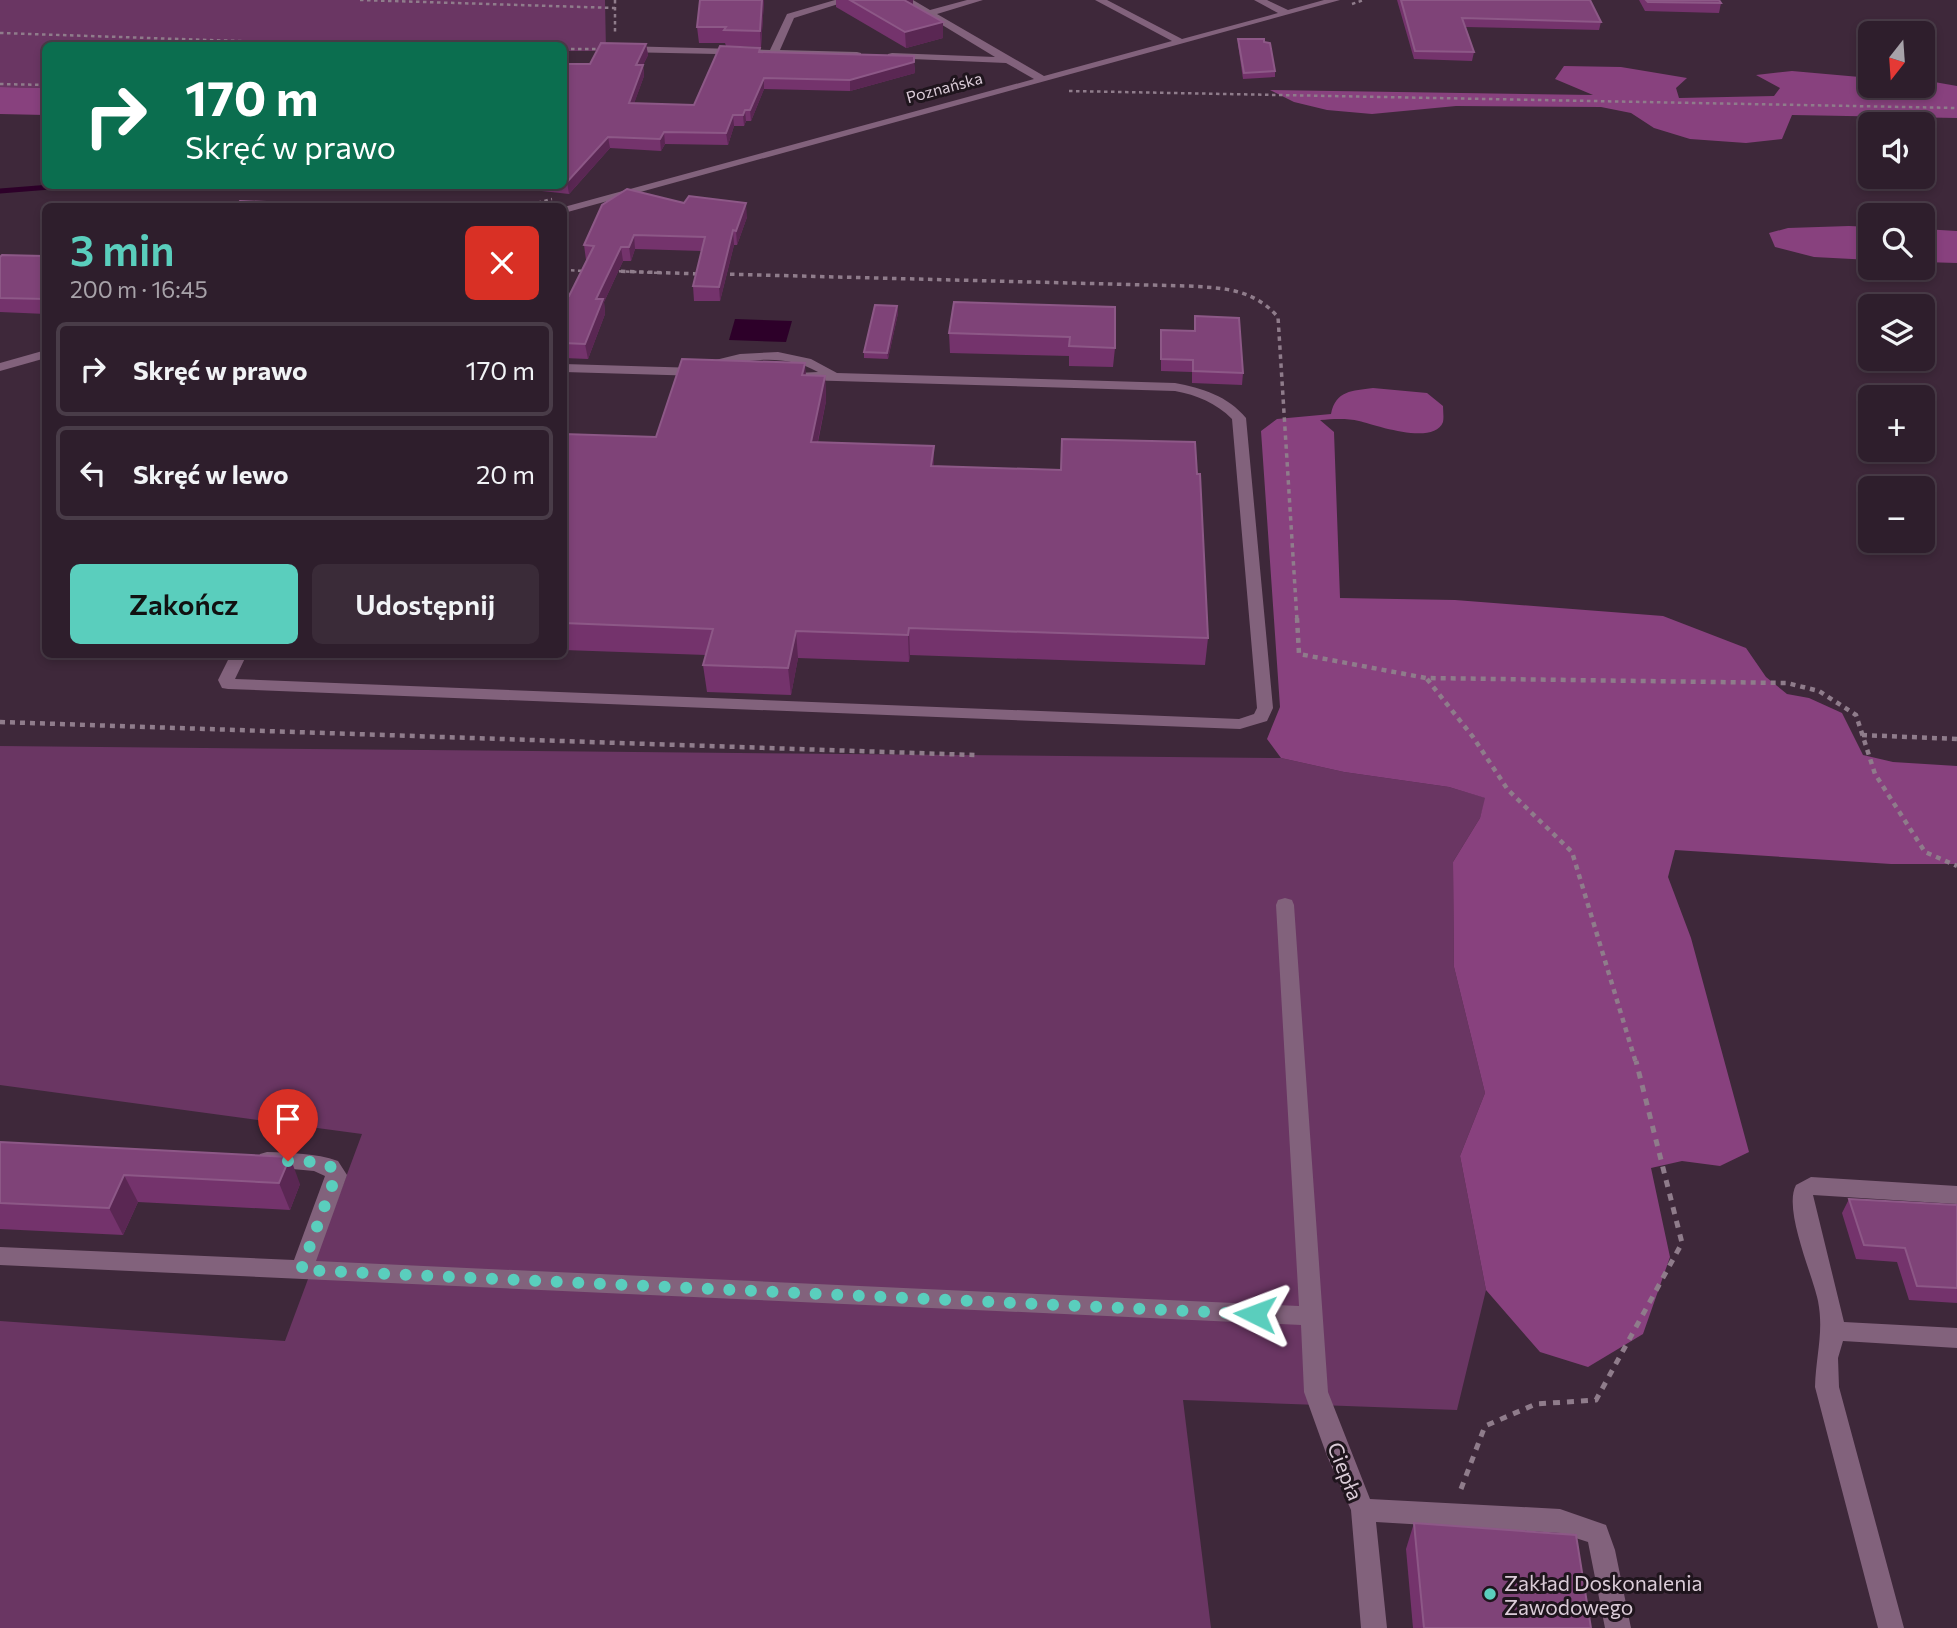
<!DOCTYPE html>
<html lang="pl">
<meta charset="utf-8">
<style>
:root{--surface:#2e1e2c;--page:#3a2b38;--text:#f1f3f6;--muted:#a7a2a9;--line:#493c48;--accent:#5acebd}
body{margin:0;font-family:Commissioner,sans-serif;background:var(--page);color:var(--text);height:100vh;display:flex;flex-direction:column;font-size:26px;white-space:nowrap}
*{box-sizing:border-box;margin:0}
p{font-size:23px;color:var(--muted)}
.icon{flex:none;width:38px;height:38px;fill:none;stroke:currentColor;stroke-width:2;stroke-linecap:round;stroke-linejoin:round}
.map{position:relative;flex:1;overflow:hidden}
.sheet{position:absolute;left:42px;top:203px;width:525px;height:455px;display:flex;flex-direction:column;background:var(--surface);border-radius:10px;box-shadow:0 4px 10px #0003,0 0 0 2px var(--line)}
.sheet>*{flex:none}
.hud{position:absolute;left:42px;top:42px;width:525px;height:147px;border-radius:10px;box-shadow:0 4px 10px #0003,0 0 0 2px var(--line);background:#0b6e4f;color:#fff;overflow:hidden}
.needle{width:46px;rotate:197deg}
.controls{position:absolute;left:1858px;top:21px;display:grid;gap:14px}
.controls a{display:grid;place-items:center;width:77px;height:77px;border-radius:10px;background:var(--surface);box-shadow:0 4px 10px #0003,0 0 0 2px var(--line);font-size:35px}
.pin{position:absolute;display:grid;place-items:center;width:60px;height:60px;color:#fff;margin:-72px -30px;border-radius:50% 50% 50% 0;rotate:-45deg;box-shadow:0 0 7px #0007}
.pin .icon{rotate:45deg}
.me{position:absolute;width:77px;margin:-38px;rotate:273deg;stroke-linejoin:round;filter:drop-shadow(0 0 5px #0008)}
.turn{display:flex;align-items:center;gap:24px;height:147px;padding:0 28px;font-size:32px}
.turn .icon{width:91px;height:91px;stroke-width:2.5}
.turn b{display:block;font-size:49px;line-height:60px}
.round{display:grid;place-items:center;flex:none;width:74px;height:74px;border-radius:10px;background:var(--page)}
.head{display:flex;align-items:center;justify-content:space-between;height:119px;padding:0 28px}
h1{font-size:42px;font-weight:600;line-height:52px;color:var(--accent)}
.button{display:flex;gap:14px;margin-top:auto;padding:14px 28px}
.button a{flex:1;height:80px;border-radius:10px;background:var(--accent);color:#111;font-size:28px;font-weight:600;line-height:80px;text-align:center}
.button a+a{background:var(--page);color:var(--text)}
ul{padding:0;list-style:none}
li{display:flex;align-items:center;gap:21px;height:94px;margin:0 14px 10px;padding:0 14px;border:4px solid var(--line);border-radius:10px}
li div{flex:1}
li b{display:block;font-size:26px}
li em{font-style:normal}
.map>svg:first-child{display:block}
.green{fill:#6a3663}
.forest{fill:#88417e}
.water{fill:#2d0029}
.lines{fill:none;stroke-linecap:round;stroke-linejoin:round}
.stream{stroke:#2d0029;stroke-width:5}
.path-far3{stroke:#8f7c8b;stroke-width:2.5;stroke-dasharray:3.5 3.5;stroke-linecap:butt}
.path-far2{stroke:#8f7c8b;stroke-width:3.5;stroke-dasharray:4.5 4.5;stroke-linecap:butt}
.path-far1{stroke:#8f7c8b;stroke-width:4.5;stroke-dasharray:5 5;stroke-linecap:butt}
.path{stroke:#8f7c8b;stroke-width:5;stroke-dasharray:7 7;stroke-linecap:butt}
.minor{fill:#82627c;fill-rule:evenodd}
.wall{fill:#74336c}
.shaded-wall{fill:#5a2753}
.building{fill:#7f4378;stroke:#8d5887;stroke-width:2}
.route{stroke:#5acebd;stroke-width:12;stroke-dasharray:0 21.6}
.poi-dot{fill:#5acebd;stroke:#1f151d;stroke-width:2.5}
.labels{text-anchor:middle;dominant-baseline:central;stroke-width:6;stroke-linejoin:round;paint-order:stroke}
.far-street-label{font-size:16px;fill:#dbccd8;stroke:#1f151d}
.near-street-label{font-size:21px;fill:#dbccd8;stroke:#1f151d}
.near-poi-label{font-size:21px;fill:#dbccd8;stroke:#1f151d;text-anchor:start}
</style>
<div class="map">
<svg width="1957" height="1628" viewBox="0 0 1957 1628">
<rect width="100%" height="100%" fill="#3e283a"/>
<g class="green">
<path d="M 0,0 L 605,0 L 606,51 L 564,51 L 564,46 L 46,46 L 45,88 L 0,87 Z"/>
<path d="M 0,746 L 1281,758 L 1344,772 L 1449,787 L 1486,798 L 1480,818 L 1453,862 L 1454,967 L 1485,1093 L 1460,1156 L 1486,1290 L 1457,1410 L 1183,1400 L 1211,1628 L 0,1628 L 0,1321 L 285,1341 L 362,1134 L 0,1085 Z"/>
</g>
<g class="forest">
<path d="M 1564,66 L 1621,67 L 1687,78 L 1676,88 L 1679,98 L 1774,96 L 1780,88 L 1756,75 L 1792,71 L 1871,78 L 1871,86 L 1923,86 L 1923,80 L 1957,86 L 1957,118 L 1792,115 L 1782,139 L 1746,143 L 1690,139 L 1654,128 L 1631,113 L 1601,107 L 1456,106 L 1372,114 L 1327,110 L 1294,102 L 1270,90 L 1593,95 L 1555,79 Z"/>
<path d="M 0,87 L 45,88 L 45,115 L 0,114 Z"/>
<path d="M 1849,226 L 1871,227 L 1871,260 L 1814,257 L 1775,247 L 1769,233 L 1788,228 Z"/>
<path d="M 1923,229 L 1957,231 L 1957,263 L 1923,262 Z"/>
<path d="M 1373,388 L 1427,393 L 1443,406 C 1443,411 1444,417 1443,422 C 1434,446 1375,425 1359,421 C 1347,418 1332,419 1320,420 L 1334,432 L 1340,598 L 1455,600 L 1663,616 L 1746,648 L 1766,677 L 1787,694 L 1809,698 L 1842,713 L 1863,755 L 1893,762 L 1957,766 L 1957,864 L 1891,864 L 1675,850 L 1668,877 L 1691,938 L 1749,1152 L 1720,1166 L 1682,1161 L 1651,1168 L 1670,1257 L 1643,1334 L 1588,1367 L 1540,1352 L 1486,1290 L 1460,1156 L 1485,1093 L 1454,967 L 1453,862 L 1480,818 L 1485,798 L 1449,787 L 1344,772 L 1281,758 L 1267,739 L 1280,707 L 1261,431 L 1277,419 L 1331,414 C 1336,390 1352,391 1373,388 Z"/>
</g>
<path class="water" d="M 735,319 L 792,321 L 786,342 L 729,340 Z"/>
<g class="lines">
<path class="stream" d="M 0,191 L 63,186"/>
<g class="path-far3">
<path d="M 360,0 L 615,8"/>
<path d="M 615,0 L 615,35"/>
<path d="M 1352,4 L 1364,0"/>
<path d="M 0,33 L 388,46"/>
<path d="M 564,49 L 601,49"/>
<path d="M 0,84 L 46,85"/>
<path d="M 1069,91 L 1957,108"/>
<path d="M 524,206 L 552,199"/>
<path d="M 564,270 L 586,271"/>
<path d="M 612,271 L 662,273"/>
</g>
<g class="path-far2">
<path d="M 612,271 L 701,274"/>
<path d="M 721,274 L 1187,286 C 1223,288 1252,288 1278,317 L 1297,620"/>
</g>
<g class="path-far1">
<path d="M 1297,618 L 1299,654 L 1426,678 L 1787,683 L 1819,691 L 1856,715 L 1875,774 L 1925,852 L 1957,866"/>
<path d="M 1427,679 L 1473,737 L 1508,790 L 1572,852 L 1636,1063"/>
<path d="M 0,722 L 975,755"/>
<path d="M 1862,735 L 1957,739"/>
</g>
<path class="path" d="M 1461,1489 L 1485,1426 L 1536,1404 L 1596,1400 L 1682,1243 L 1636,1061"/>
<g class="minor">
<path d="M 835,0 L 851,0 L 794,18 L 780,50 L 857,52 L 861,53 L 861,57 L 622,52 L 617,49 L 622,46 L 770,50 L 787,14 Z"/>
<path d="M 901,0 L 913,0 L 930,10 L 967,0 L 983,0 L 937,14 L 1044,76 L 1172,41 L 1095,0 L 1107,0 L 1182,39 L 1278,13 L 1254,0 L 1267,0 L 1288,10 L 1324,0 L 1340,0 L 564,213 L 564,207 L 1034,79 L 1006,63 L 888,58 L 888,54 L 892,53 L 995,57 Z"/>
<path d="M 46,350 L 46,358 L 0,371 L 0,363 Z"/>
<path d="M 778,352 L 811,359 L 837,373 L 1175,383 C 1202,388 1228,396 1246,418 L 1273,708 L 1267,721 L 1240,729 L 228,689 L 222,688 L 218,680 L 231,654 L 247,654 L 235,679 L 1239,719 L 1254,714 L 1257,708 L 1232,419 C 1216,403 1197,395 1175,391 L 802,380 L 795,376 L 797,373 L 818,372 C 783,352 743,360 706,370 L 706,375 L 701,376 L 564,372 L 564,364 L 698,368 L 699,364 L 740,354 Z"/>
<path d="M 1285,898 L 1292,900 L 1294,905 L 1328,1392 L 1370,1499 L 1560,1509 L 1606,1525 L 1615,1550 L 1631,1628 L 1605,1628 L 1588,1542 L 1560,1533 L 1376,1522 L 1387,1628 L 1361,1628 L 1351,1510 L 1327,1456 L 1304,1392 L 1301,1325 L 0,1265 L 0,1247 L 294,1260 L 325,1176 L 314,1171 L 260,1166 L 257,1160 L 260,1154 L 267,1152 C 292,1153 315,1153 338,1161 L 347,1175 L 316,1261 L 1299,1306 L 1276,905 L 1278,900 Z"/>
<path d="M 1811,1177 L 1957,1186 L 1957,1204 L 1813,1195 L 1844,1322 L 1957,1328 L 1957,1348 L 1843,1341 L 1838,1358 L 1839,1387 L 1904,1628 L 1878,1628 L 1815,1387 C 1816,1355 1824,1332 1818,1301 C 1812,1273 1783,1209 1796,1185 Z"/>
</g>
</g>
<g class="wall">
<path d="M 700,0 L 764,0 L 761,47 L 726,46 L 725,43 L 699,43 L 697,27 Z"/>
<path d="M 836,0 L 913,0 L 913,5 L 943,22 L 943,38 L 906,48 L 836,7 Z"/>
<path d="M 1397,0 L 1590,0 L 1601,22 L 1599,30 L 1465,27 L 1474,52 L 1472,61 L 1414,59 Z"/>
<path d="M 1639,0 L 1719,0 L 1721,3 L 1719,13 L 1645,11 Z"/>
<path d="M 1238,39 L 1275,71 L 1275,77 L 1243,79 L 1238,44 Z"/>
<path d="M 646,44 L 648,55 L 643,65 L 644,76 L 634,103 L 694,105 L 760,48 L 760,52 L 914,62 L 915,73 L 850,91 L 764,89 L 751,121 L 746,121 L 744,126 L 734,126 L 728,145 L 665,144 L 661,151 L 610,148 L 569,194 L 496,186 L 564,186 L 564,64 L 590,64 Z"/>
<path d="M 684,203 L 747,217 L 737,245 L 734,245 L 720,301 L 694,301 L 693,286 L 702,251 L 635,249 L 631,261 L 623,261 L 604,302 L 605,314 L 588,359 L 564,358 L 564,296 L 569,296 L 587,260 L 586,260 L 584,245 Z"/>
<path d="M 46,254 L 46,314 L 0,312 L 0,257 L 44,256 Z"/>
<path d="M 954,302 L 1115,348 L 1113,367 L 1069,366 L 1069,356 L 950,353 L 949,333 Z"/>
<path d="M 897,306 L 898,313 L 888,359 L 864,358 L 864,352 Z"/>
<path d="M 1195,316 L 1243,373 L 1242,385 L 1192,383 L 1192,372 L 1161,371 L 1161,330 L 1194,331 Z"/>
<path d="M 806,375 L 825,376 L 826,401 L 818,442 L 934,446 L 934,466 L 1061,470 L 1208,638 L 1205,665 L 910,655 L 909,662 L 798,658 L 791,695 L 707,692 L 703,665 L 706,655 L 564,650 L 564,434 L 656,437 Z"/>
<path d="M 0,1142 L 300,1184 L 290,1210 L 138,1202 L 123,1235 L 0,1229 Z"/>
<path d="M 1849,1199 L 1957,1205 L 1957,1303 L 1909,1300 L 1897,1262 L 1856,1259 L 1842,1213 Z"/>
<path d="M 1414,1523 L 1591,1628 L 1413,1628 L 1406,1549 Z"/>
</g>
<g class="shaded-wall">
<path d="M 762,0 L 764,0 L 761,47 L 760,31 Z"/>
<path d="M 901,0 L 913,0 L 913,11 Z"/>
<path d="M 943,22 L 943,38 L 906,48 L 905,32 Z"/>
<path d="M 646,44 L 648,55 L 643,65 L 644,76 L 630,115 L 629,103 L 636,65 Z"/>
<path d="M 914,62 L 915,73 L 850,91 L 850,80 Z"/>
<path d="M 764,78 L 764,89 L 751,121 L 750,110 Z"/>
<path d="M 745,110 L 746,121 L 744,126 L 743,115 Z"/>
<path d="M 733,115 L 734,126 L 728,145 L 726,133 Z"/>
<path d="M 664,132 L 665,144 L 661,151 L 660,139 Z"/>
<path d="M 608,137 L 610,148 L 569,194 L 567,182 Z"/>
<path d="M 746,203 L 747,217 L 737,245 L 736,231 Z"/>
<path d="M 733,230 L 734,245 L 720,301 L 719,287 Z"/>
<path d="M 634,235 L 635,249 L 631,261 L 629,247 Z"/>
<path d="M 621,247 L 623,261 L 604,302 L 605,314 L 588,359 L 585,344 L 596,299 Z"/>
<path d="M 897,306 L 898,313 L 888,359 L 887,353 Z"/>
<path d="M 805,363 L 807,388 L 802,375 Z"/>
<path d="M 825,376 L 826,401 L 812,468 L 811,442 Z"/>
<path d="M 934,446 L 934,472 L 931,466 Z"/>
<path d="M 909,628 L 910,655 L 909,662 L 908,635 Z"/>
<path d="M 796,631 L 798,658 L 791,695 L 788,668 Z"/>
<path d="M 290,1157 L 300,1184 L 290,1210 L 279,1183 Z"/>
<path d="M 124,1175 L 138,1202 L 123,1235 L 109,1208 Z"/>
</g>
<g class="building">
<path d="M 700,0 L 762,0 L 760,31 L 724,30 L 726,27 L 697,27 Z"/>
<path d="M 850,0 L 904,0 L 943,22 L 905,32 Z"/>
<path d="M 1401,0 L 1590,0 L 1601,22 L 1462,18 L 1474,52 L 1415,51 Z"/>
<path d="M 1646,0 L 1719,0 L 1721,3 L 1648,2 Z"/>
<path d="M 1238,39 L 1264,39 L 1264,42 L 1270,43 L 1275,71 L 1244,73 Z"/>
<path d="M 601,43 L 646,44 L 636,65 L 643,65 L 629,103 L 694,105 L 720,46 L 760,48 L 759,52 L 914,56 L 914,62 L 850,80 L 764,78 L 750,110 L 745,110 L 743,115 L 733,115 L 726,133 L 664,132 L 660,139 L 608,137 L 567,182 L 564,182 L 564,64 L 590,64 Z"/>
<path d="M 627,189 L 684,203 L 689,196 L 746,203 L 736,231 L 733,230 L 719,287 L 693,286 L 705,237 L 634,235 L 629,247 L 621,247 L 596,299 L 603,299 L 585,344 L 564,343 L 564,296 L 569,296 L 594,246 L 584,245 L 602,205 Z"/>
<path d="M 240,201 L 315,204 L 314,206 L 236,206 Z"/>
<path d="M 46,254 L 46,299 L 0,298 L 0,257 L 2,255 L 44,256 Z"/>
<path d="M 954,302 L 1115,307 L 1115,348 L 1069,346 L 1070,337 L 949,333 Z"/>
<path d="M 875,305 L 897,306 L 887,353 L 864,352 Z"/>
<path d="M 1195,316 L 1239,318 L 1243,373 L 1193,371 L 1193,360 L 1161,359 L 1161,330 L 1195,331 Z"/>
<path d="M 682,359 L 805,363 L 802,375 L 825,376 L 811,442 L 934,446 L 931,466 L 1061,470 L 1062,439 L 1195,442 L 1197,474 L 1200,474 L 1208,638 L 909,628 L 908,635 L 796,631 L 788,668 L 703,665 L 713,629 L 564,623 L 564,434 L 656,437 Z"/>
<path d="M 0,1142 L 290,1157 L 279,1183 L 124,1175 L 109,1208 L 0,1203 Z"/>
<path d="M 1849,1199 L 1957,1205 L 1957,1288 L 1917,1286 L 1905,1248 L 1864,1245 Z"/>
<path d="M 1414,1523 L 1576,1535 L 1591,1628 L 1424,1628 Z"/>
</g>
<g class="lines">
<path class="route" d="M 288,1161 L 314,1162 L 331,1167 L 336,1175 L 301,1270 L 1255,1314"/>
</g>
<circle class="poi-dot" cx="1490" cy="1594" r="7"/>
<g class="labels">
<g class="far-street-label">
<text transform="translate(944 87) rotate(-15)">Poznańska</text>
</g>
<g class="near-street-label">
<text transform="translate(1346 1471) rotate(68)">Ciepła</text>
</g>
<g class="near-poi-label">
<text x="1504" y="1582">Zakład Doskonalenia<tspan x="1504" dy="24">Zawodowego</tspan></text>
</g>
</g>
</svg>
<div class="controls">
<a><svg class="needle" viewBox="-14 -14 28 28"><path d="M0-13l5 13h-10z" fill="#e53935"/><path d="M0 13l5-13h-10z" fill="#a7a2a9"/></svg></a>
<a><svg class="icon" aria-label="sound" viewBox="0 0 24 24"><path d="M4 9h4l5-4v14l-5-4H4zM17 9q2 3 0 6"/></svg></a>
<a><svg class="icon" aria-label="search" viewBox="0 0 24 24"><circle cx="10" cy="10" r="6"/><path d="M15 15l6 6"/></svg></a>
<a><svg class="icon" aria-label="layers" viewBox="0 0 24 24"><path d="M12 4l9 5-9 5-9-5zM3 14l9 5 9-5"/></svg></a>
<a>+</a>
<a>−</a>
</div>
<div class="pin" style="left:288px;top:1161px;background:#d93025"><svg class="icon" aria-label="arrive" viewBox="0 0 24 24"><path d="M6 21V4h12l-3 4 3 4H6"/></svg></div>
<svg class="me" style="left:1255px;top:1314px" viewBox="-20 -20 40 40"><path d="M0-17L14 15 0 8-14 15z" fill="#5acebd" stroke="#fff" stroke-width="4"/></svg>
<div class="hud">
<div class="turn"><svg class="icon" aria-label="right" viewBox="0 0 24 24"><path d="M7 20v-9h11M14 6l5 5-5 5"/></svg><div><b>170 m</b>Skręć w prawo</div></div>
</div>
<section class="sheet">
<div class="head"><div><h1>3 min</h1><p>200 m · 16:45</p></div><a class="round" style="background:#d93025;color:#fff"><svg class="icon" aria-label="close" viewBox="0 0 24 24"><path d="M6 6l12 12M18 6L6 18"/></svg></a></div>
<ul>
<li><svg class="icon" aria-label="right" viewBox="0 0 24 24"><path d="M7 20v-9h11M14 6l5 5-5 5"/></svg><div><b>Skręć w prawo</b></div><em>170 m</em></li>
<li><svg class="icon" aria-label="left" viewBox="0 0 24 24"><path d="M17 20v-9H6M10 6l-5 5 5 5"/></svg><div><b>Skręć w lewo</b></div><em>20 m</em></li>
</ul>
<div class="button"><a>Zakończ</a><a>Udostępnij</a></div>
</section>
</div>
